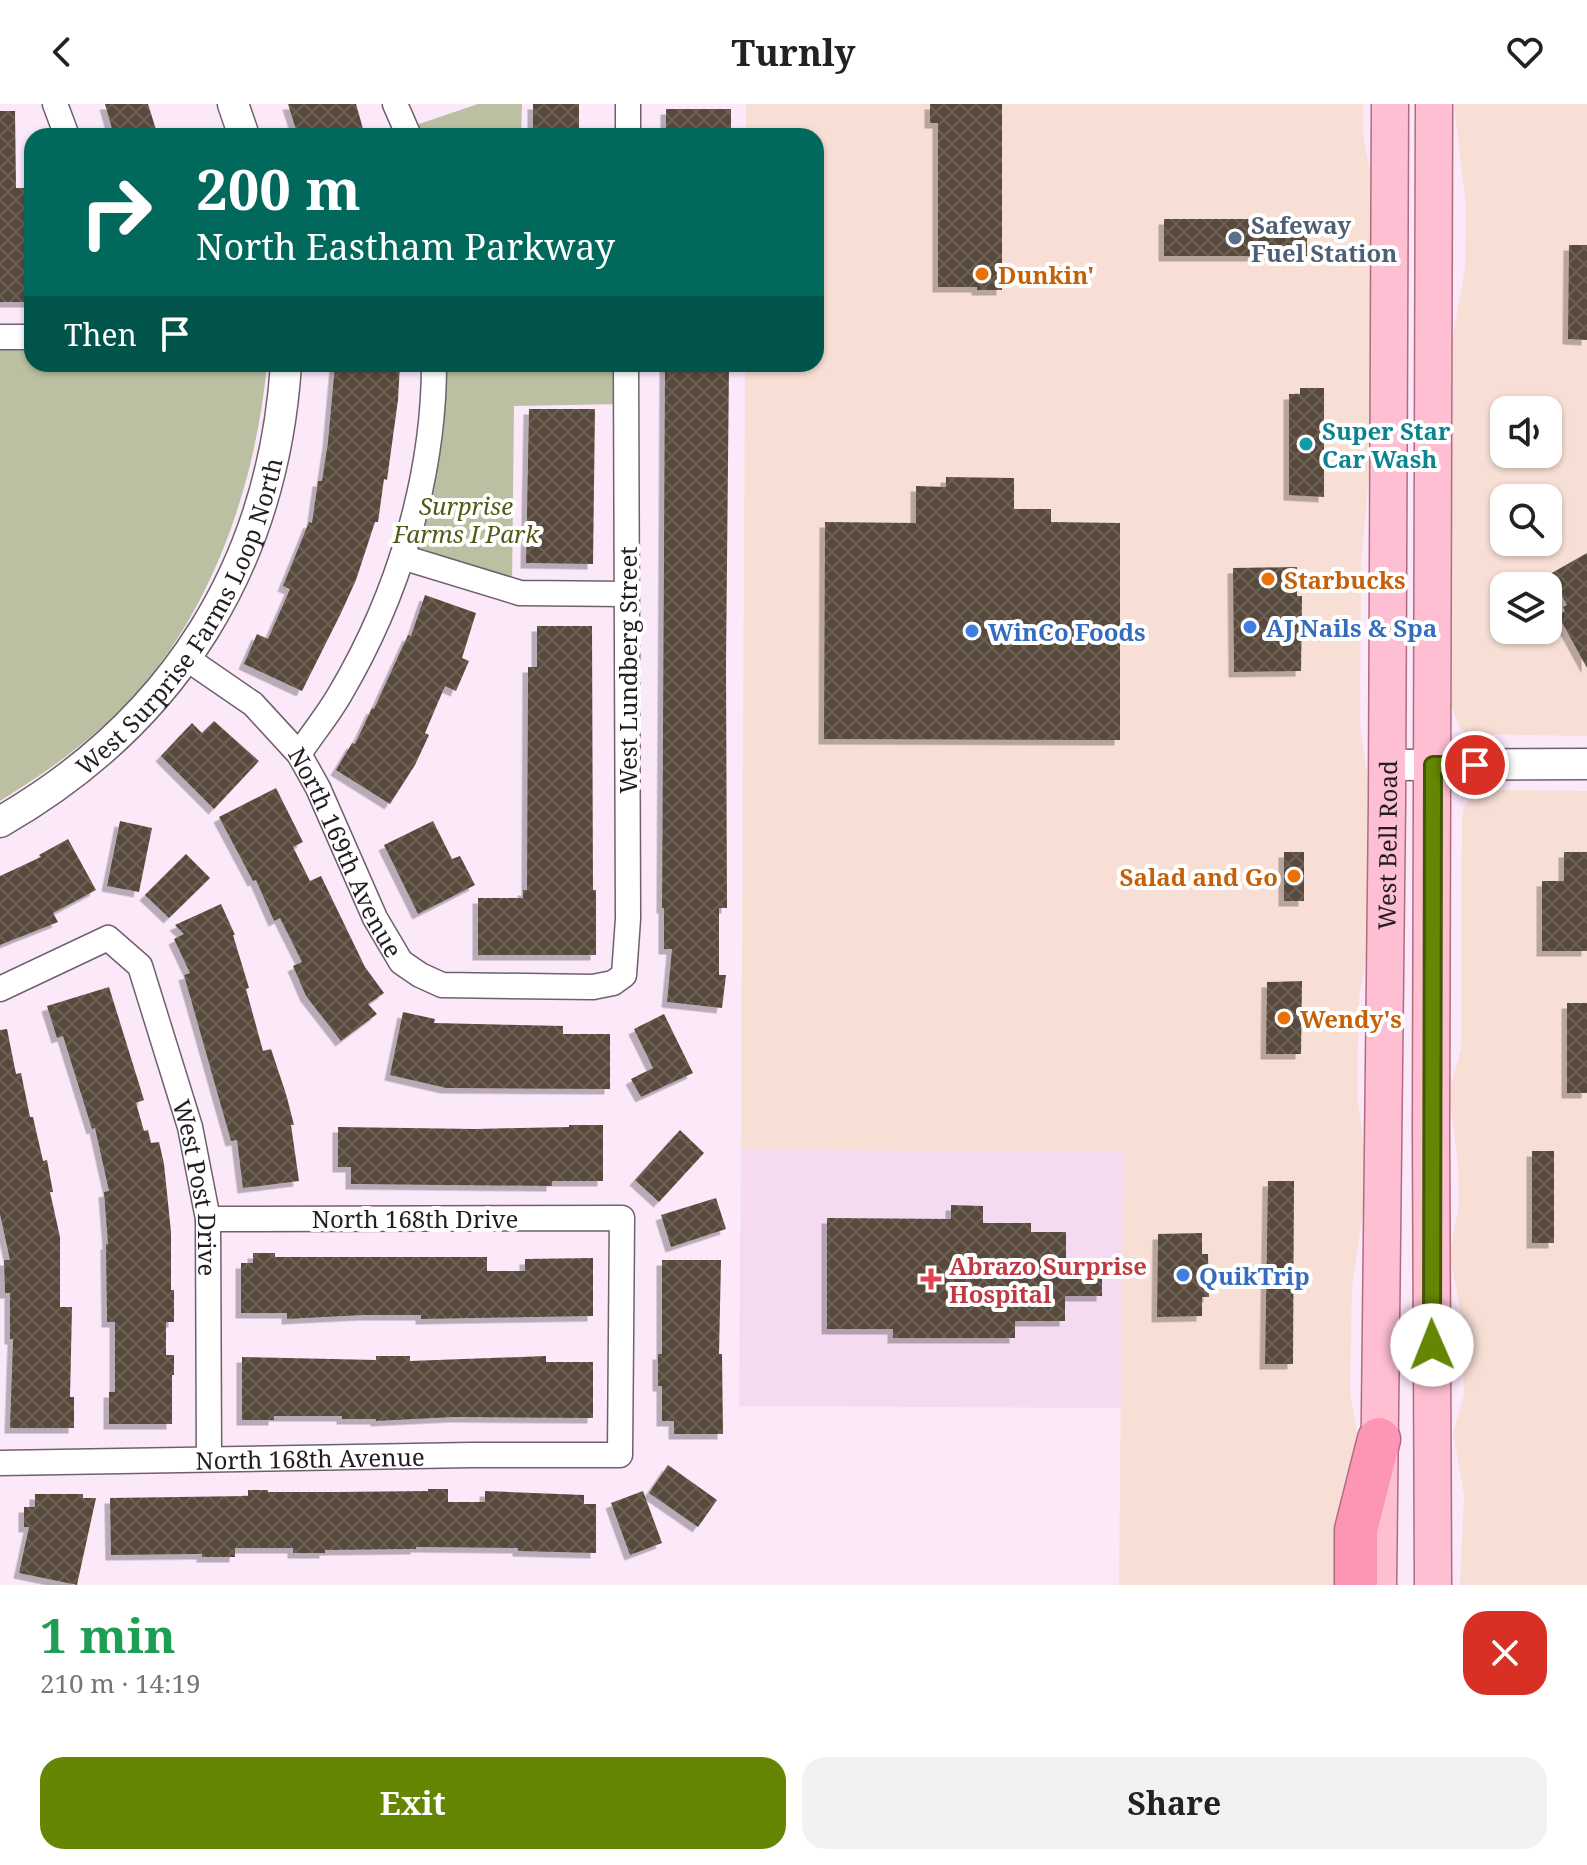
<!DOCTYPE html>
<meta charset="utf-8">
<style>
:root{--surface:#fff;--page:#f2f2f2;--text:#222;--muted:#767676;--accent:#658602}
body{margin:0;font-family:"Noto Serif",serif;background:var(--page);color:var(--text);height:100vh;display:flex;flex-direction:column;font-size:30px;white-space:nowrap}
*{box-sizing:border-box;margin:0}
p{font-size:26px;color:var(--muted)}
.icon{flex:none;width:44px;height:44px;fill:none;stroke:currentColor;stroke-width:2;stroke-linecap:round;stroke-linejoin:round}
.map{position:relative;height:1481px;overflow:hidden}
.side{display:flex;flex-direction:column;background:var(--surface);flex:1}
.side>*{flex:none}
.hud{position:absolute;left:24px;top:24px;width:800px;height:244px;border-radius:24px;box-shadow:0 2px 6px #0004;background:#00695c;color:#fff;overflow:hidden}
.tools{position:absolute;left:1490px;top:292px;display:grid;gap:16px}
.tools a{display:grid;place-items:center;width:72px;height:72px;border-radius:16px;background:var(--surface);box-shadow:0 2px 6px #0004;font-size:40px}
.pin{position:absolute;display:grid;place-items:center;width:68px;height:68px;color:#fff;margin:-34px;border:4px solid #fff;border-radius:50%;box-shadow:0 2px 8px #0007}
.me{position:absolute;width:88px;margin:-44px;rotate:359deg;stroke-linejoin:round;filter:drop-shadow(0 0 6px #0008)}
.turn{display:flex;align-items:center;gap:28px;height:168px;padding:0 40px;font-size:36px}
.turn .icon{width:104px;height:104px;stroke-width:2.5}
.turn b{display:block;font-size:56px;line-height:68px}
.then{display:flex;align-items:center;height:76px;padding:0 40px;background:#0003;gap:16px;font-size:30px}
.round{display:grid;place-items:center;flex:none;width:84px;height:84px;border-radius:24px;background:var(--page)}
.head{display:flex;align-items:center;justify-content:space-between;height:136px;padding:0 40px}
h1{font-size:48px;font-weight:700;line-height:60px;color:#1e9e55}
.primary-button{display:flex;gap:16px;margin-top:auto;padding:16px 40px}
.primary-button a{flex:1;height:92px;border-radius:24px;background:var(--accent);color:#fff;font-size:32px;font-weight:700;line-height:92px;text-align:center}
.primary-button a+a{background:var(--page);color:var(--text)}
header{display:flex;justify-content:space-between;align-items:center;height:104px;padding:0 40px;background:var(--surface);font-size:36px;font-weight:700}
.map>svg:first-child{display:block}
.commercial{fill:#f8dfd6;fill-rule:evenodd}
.built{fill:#f4dbf2}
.green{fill:#bbc0a2}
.building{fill:url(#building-cross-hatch);filter:url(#shadow)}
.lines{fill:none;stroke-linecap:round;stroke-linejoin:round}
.minor-casing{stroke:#70606e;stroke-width:27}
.tertiary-casing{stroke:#70606e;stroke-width:33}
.primary-casing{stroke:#b16b81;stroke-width:39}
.motorway-casing{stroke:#b16b81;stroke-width:45}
.minor{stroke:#fff;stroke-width:24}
.tertiary{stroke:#fff;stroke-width:30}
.primary{stroke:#febfd2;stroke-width:36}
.motorway{stroke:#fd95b4;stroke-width:42}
.route-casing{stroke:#425701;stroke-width:20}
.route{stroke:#658602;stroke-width:14}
.service-dot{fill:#5c6f8a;stroke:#fff;stroke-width:3}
.food-dot{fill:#e8710a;stroke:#fff;stroke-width:3}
.culture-dot{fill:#0f9aa8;stroke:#fff;stroke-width:3}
.shop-dot{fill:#3f7fe0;stroke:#fff;stroke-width:3}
.health-dot{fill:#e0444e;stroke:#fff;stroke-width:3}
.labels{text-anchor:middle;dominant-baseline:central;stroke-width:8;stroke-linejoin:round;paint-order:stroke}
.service-label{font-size:24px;font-weight:bold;fill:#4e5e75;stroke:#fff;text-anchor:start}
.food-label{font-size:24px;font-weight:bold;fill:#c56008;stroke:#fff;text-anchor:start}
.culture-label{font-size:24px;font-weight:bold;fill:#0d838f;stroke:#fff;text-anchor:start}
.park-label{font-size:24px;font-style:italic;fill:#535917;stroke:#fff}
.street-label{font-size:24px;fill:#231d23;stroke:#fff}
.shop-label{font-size:24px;font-weight:bold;fill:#366cbe;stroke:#fff;text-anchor:start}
.health-label{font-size:24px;font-weight:bold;fill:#be3a42;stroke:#fff;text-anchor:start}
</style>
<header><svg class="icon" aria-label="back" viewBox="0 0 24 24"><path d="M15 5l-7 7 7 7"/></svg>Turnly<svg class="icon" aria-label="heart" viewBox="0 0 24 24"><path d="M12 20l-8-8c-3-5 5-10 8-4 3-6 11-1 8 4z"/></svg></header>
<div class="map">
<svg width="1587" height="1481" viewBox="0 0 1587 1481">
<defs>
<pattern id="building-cross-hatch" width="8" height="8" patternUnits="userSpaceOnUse" patternTransform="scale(2)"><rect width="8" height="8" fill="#584a3c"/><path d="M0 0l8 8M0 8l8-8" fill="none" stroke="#6c6156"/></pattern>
<filter id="shadow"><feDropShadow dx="-5.5" dy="5.5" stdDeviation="0" flood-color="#0004"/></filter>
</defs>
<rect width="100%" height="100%" fill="#fbe8f9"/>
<g class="commercial">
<path d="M 746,0 L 1363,0 L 1363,30 L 1374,88 L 1374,319 L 1361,458 L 1360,620 L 1374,719 L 1372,822 L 1359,894 L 1357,990 L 1368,1074 L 1352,1183 L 1350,1288 L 1361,1351 L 1347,1481 L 1119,1481 L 1123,1048 L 741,1046 L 745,260 L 816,260 L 816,32 L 746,32 Z"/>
<path d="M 1454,0 L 1587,0 L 1587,632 L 1468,630 L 1460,624 L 1452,603 L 1453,231 L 1465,165 L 1466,103 ZM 1504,306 L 1548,306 L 1548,350 L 1504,350 ZM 1504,394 L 1548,394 L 1548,438 L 1504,438 ZM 1504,482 L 1548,482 L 1548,526 L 1504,526 Z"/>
<path d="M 1493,686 L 1587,687 L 1587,1481 L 1460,1481 L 1464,1391 L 1453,1329 L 1464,1291 L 1462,1216 L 1450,1151 L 1459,1100 L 1458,1060 L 1449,987 L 1461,946 L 1462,714 L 1464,702 L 1473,692 Z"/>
</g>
<path class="built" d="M 741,1046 L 1123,1048 L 1121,1304 L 739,1302 Z"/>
<g class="green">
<path d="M 478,0 L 522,0 L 521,32 L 412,32 L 410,23 Z"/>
<path d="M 32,244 L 32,260 L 267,260 C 256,380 211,513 125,601 C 88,639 45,669 0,697 L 0,245 Z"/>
<path d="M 440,260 L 622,260 L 622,300 L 514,302 L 512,481 L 413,446 Z"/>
</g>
<g class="building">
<path d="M 105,0 L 148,0 L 158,32 L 114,32 Z"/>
<path d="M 288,0 L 356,0 L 365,32 L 298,32 Z"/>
<rect x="533" y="0" width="46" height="32"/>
<path d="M 930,0 L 1002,0 L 1002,186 L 977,186 L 977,183 L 938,183 L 938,19 L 930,19 Z"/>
<rect x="666" y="5" width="65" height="27"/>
<path d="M 0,7 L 15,7 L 16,84 L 32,84 L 32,198 L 0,198 Z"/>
<rect x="1164" y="115" width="143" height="37"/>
<path d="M 1569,141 L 1587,141 L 1587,236 L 1568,235 Z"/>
<path d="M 335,260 L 400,260 L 398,296 L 387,376 L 384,375 L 378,418 L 375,418 L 356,476 L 341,509 L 302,587 L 244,560 L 257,530 L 268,535 L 290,485 L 283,482 L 309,418 L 312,419 L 318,377 L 322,377 L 328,338 Z"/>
<path d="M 665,260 L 729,260 L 726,561 L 727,804 L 719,804 L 719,871 L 726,871 L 722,904 L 667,898 L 672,845 L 664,845 L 664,804 L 662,804 Z"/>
<path d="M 1300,284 L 1324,284 L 1324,393 L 1289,391 L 1289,290 L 1300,290 Z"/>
<path d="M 529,305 L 595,305 L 593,460 L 526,459 Z"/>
<path d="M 946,373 L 1014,374 L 1014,405 L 1051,405 L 1051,418 L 1120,419 L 1120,636 L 824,635 L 825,418 L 916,419 L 916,382 L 946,383 Z"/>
<path d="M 1587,449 L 1587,564 L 1558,511 L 1565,507 L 1563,503 L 1567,501 L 1550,470 Z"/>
<path d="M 1297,463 L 1297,492 L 1302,492 L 1301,567 L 1234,568 L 1233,464 Z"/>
<path d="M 425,491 L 476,509 L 462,554 L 469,557 L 456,587 L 445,582 L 425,629 L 429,631 L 415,661 L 390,700 L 336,666 L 352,639 L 355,640 L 372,604 L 374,605 L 408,531 L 411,532 Z"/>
<path d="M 537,522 L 592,522 L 593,786 L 596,786 L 596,851 L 478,851 L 478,794 L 523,794 L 523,786 L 527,786 L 528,563 L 537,563 Z"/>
<path d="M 214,617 L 259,657 L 214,705 L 161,652 L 192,619 L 202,629 Z"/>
<path d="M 276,684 L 303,738 L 293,743 L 310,777 L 321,772 L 365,863 L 384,889 L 368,900 L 377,910 L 341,937 L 306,892 L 293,862 L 302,858 L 280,814 L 274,817 L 256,776 L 253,777 L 219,713 Z"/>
<path d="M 120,717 L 152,724 L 139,788 L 107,782 Z"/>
<path d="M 433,717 L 452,755 L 460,752 L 475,781 L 418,810 L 384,741 Z"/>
<path d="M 68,735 L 96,786 L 53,809 L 58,818 L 0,841 L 0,772 L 41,753 L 39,751 Z"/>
<rect x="1284" y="748" width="20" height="49"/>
<path d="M 1564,748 L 1587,748 L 1587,847 L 1542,847 L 1542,777 L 1564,777 Z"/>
<path d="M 186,750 L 210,774 L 169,814 L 145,791 Z"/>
<path d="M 221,800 L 235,831 L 233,831 L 249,884 L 246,885 L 263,947 L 271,945 L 286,990 L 294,1021 L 291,1021 L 299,1077 L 243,1084 L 237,1036 L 231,1037 L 184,871 L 190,869 L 174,835 L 184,830 L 175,821 Z"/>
<path d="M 1302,877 L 1301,950 L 1266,950 L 1267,878 Z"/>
<path d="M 109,883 L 144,996 L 136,999 L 144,1027 L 148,1026 L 151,1039 L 159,1038 L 164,1060 L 171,1128 L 171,1186 L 174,1186 L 174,1218 L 166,1218 L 166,1251 L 174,1251 L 174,1271 L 172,1271 L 172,1320 L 109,1320 L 109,1288 L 115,1288 L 115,1218 L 107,1218 L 106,1140 L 108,1140 L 104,1088 L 109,1087 L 95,1024 L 92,1025 L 63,932 L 57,934 L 47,902 Z"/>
<rect x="1567" y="899" width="20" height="90"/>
<path d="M 403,908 L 435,915 L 434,919 L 563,922 L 563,930 L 610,930 L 610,985 L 446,984 L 390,971 Z"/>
<path d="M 664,910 L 693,969 L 641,993 L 631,975 L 653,964 L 634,925 Z"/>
<path d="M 7,925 L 16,970 L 21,969 L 30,1013 L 33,1013 L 43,1057 L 47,1056 L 53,1088 L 50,1088 L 60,1133 L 60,1203 L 72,1203 L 70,1293 L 74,1293 L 74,1324 L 10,1324 L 13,1235 L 10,1235 L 10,1189 L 5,1189 L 4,1156 L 10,1156 L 0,1110 L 0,926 Z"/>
<path d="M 569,1021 L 603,1021 L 603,1077 L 552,1077 L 552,1082 L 351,1080 L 351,1063 L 338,1063 L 338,1023 L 475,1025 L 569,1023 Z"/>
<path d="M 680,1026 L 704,1049 L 659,1098 L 635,1076 Z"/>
<rect x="1532" y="1047" width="22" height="92"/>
<path d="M 1268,1077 L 1294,1077 L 1293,1260 L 1265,1260 Z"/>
<path d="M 716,1094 L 726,1125 L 671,1143 L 661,1111 Z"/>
<path d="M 951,1101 L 983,1102 L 983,1119 L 1031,1119 L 1031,1128 L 1066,1128 L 1066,1158 L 1102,1158 L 1102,1192 L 1065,1192 L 1065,1217 L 1015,1217 L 1015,1234 L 893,1234 L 893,1225 L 827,1225 L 827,1114 L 951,1115 Z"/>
<path d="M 1202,1129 L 1202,1150 L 1208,1150 L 1209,1193 L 1202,1193 L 1202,1212 L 1157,1213 L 1158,1130 Z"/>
<path d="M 253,1149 L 275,1149 L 275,1153 L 487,1153 L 487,1167 L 525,1167 L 525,1155 L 593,1154 L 593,1212 L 421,1215 L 421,1211 L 364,1211 L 287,1215 L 287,1209 L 241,1209 L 241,1159 L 253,1159 Z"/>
<path d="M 662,1156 L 721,1156 L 719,1250 L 722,1250 L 723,1330 L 674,1330 L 674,1317 L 662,1317 L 662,1282 L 658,1282 L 658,1250 L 662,1250 Z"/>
<path d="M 376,1252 L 410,1252 L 410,1257 L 546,1252 L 546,1258 L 593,1258 L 593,1314 L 454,1313 L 376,1317 L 376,1315 L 342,1315 L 342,1312 L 274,1312 L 274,1316 L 242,1316 L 242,1253 L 376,1256 Z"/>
<path d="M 668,1361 L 717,1396 L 698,1423 L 649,1389 Z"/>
<path d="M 428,1385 L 448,1385 L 448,1398 L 485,1398 L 485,1387 L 584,1391 L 584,1400 L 596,1400 L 596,1449 L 518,1447 L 518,1444 L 416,1443 L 416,1445 L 325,1446 L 325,1449 L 293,1449 L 293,1444 L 235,1444 L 235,1453 L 202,1453 L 202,1450 L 111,1451 L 110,1394 L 248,1392 L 248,1386 L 268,1386 L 268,1388 L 338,1388 L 428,1387 Z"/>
<path d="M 643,1387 L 662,1439 L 630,1451 L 611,1399 Z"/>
<path d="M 35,1390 L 83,1390 L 83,1394 L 96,1394 L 77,1481 L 19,1469 L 29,1423 L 24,1423 L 24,1403 L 35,1403 Z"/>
</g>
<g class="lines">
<defs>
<g id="minor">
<path d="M 55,0 L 67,32"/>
<path d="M 395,0 L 409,32"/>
<path d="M 628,32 L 628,0"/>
<path d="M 0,233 L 32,233"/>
<path d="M 402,453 L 520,489 L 627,490"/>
<path id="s1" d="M 186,554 L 253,600 L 299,650 L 318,684 L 375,814 L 401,858 L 420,871 L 442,881 L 593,883 L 613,879 L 624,871 L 628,815 L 626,260"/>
<path d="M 299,650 C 312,630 328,611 340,590 C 398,492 434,374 434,260"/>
<path id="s2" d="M 0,885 L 108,834 L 140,862 L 190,1023 L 208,1115 L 209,1355"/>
<path id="s3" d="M 0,1359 L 472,1351 L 620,1351 L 622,1114 L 208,1115"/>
</g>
<g id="tertiary">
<path d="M 233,0 L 244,32"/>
<path d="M 1387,661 L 1587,660"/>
<path id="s4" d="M 0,718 C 174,618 273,461 286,260"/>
</g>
<g id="primary">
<path id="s5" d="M 1378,1481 L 1387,699 L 1390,0"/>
<path d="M 1433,1481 L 1431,1026 L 1434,0"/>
</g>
<path id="motorway" d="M 1356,1481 L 1356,1426 L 1379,1335"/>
</defs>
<use href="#minor" class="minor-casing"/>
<use href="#tertiary" class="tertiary-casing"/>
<use href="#primary" class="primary-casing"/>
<use href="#motorway" class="motorway-casing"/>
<use href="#minor" class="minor"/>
<use href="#tertiary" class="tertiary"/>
<use href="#primary" class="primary"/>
<use href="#motorway" class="motorway"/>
</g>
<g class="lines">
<defs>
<path id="route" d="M 1432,1241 L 1433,661 L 1475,661"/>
</defs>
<use href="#route" class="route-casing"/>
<use href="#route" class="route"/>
</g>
<circle class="service-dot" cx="1235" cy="134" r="8"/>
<g class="food-dot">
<circle cx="982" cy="170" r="8"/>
<circle cx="1268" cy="475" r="8"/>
<circle cx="1294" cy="772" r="8"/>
<circle cx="1284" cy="914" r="8"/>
</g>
<circle class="culture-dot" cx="1306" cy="340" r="8"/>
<g class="shop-dot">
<circle cx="1250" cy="523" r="8"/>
<circle cx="972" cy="527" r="8"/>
<circle cx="1183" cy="1171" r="8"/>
</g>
<path class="health-dot" d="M927 1163h8v8h8v8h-8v8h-8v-8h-8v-8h8z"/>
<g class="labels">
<g class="service-label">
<text x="1251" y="120">Safeway<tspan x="1251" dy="28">Fuel Station</tspan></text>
</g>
<g class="food-label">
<text x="998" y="170">Dunkin'</text>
<text x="1284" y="475">Starbucks</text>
<text x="1278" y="772" text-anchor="end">Salad and Go</text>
<text x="1300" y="914">Wendy's</text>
</g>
<g class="culture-label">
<text x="1322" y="326">Super Star<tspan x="1322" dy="28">Car Wash</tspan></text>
</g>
<g class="park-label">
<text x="466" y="401">Surprise<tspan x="466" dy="28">Farms I Park</tspan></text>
</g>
<g class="street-label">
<text stroke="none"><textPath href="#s4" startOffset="282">West Surprise Farms Loop North</textPath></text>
<text transform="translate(627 566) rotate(-90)">West Lundberg Street</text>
<text stroke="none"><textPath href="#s5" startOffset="740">West Bell Road</textPath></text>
<text stroke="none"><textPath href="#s1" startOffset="258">North 169th Avenue</textPath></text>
<text stroke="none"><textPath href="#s2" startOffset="392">West Post Drive</textPath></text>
<text x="415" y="1114">North 168th Drive</text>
<text stroke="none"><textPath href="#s3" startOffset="310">North 168th Avenue</textPath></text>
</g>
<g class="shop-label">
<text x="1266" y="523">AJ Nails &amp; Spa</text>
<text x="988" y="527">WinCo Foods</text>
<text x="1199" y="1171">QuikTrip</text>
</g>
<g class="health-label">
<text x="949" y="1161">Abrazo Surprise<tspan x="949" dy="28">Hospital</tspan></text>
</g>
</g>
</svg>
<div class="tools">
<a><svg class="icon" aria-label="sound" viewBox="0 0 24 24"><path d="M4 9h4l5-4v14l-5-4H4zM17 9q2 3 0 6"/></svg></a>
<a><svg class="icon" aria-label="search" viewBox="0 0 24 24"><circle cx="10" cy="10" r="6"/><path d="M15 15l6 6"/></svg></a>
<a><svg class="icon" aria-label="layers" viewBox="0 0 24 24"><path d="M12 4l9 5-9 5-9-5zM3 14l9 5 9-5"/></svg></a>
</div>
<div class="pin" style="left:1475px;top:661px;background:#d93025"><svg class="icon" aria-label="arrive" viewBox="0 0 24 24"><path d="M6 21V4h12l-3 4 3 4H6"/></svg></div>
<svg class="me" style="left:1432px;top:1241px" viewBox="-20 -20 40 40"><circle r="19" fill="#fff"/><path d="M0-13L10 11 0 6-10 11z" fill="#658602"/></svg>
<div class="hud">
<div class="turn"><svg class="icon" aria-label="right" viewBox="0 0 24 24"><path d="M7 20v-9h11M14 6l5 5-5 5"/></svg><div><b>200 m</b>North Eastham Parkway</div></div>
<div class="then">Then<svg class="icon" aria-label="arrive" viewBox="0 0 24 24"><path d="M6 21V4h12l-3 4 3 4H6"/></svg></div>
</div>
</div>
<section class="side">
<div class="head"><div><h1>1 min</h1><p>210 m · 14:19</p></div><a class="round" style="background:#d93025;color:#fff"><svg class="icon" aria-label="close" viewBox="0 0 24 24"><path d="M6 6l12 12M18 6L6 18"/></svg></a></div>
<div class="primary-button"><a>Exit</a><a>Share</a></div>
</section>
